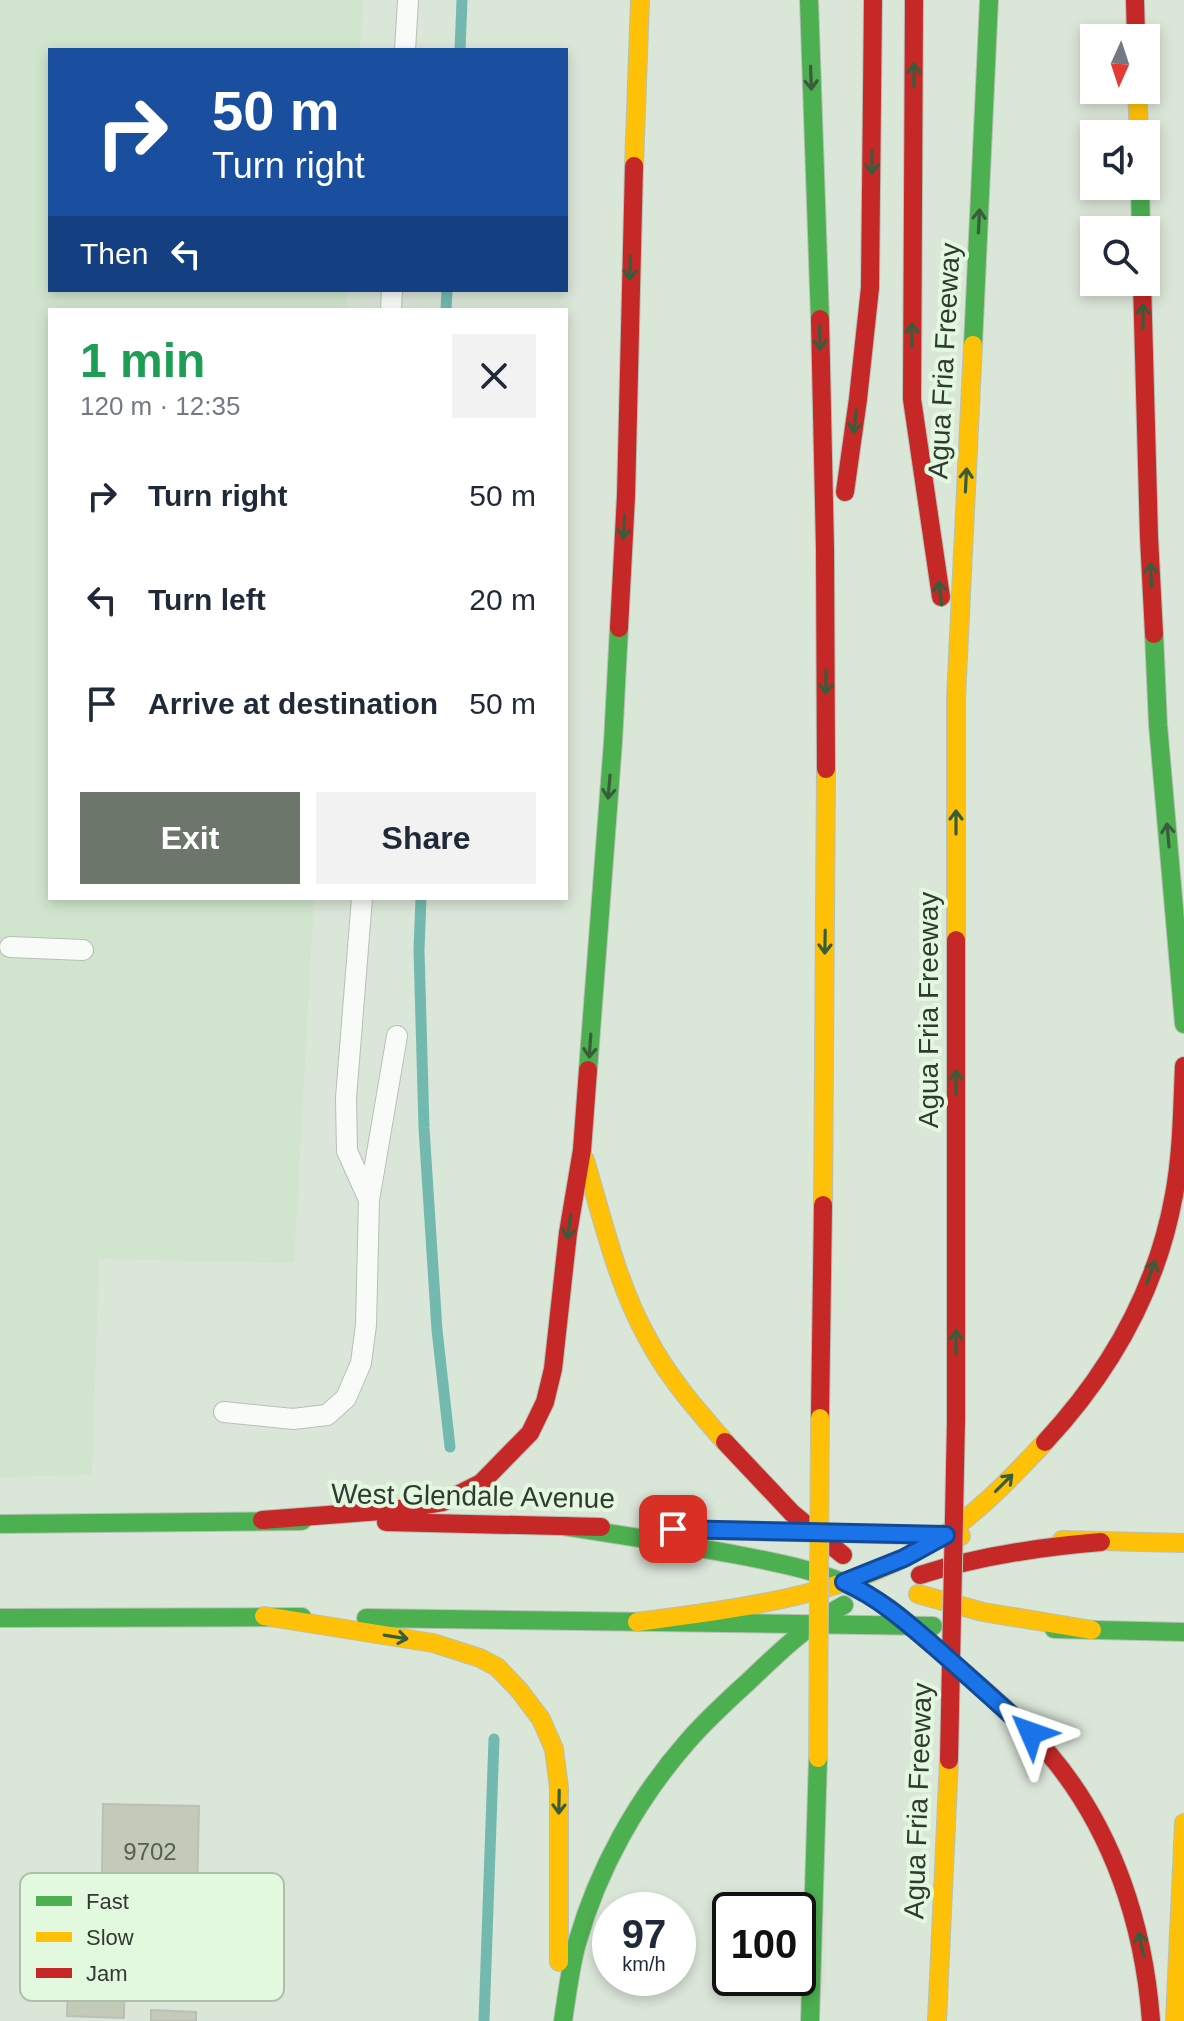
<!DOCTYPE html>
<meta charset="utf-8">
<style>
:root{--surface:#fff;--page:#f2f2f3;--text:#1f2937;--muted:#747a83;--accent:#6c766b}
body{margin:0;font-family:Arial,sans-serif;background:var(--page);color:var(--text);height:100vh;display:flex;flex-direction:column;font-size:30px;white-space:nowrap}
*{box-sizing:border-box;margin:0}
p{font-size:26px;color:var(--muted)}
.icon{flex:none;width:44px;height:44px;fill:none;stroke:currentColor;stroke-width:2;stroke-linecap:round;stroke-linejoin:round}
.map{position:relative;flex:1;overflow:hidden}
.panel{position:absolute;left:48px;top:308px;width:520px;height:592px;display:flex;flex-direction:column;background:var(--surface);border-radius:0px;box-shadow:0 4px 12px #0003}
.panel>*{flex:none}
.top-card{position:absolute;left:48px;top:48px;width:520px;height:244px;border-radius:0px;box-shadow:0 4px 12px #0003;background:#1a4fa0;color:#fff;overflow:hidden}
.needle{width:52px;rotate:183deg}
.tools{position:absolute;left:1080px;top:24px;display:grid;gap:16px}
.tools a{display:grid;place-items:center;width:80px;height:80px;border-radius:0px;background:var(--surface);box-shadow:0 4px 12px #0003;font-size:40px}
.speed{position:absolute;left:592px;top:1892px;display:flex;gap:16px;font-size:40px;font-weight:700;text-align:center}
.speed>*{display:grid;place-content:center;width:104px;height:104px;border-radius:50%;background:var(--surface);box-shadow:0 4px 12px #0003;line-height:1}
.speed small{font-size:20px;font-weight:400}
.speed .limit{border:4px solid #111;border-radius:12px;background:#fff;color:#111}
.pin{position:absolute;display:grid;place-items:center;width:68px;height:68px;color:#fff;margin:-34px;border-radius:16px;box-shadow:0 4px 12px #0006}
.me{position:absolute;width:88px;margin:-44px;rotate:313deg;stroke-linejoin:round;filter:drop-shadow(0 0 6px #0008)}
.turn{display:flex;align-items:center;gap:28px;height:168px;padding:0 32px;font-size:36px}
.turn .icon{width:104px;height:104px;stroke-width:2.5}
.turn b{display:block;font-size:56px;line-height:68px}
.then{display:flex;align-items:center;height:76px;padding:0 32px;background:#0003;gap:16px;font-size:30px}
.round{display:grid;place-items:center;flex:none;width:84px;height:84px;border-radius:0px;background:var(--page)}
.overview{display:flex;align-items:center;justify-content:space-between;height:136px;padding:0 32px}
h1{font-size:48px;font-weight:700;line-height:60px;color:#1e9e55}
.cta{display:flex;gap:16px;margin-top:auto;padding:16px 32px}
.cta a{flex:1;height:92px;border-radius:0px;background:var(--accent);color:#fff;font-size:32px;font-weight:700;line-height:92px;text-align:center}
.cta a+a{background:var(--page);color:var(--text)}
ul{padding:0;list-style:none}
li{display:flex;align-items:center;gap:24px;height:104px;padding:0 32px}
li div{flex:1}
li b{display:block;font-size:30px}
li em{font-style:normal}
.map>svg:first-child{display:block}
.built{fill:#d1e5ce}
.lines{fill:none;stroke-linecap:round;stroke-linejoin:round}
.stream{stroke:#73b9b0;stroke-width:11}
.building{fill:#c3cab8;stroke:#bac0b4;stroke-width:2}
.lane-casing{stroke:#b7c0b5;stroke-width:22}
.fast-casing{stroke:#b7c0b5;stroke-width:20}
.slow-casing{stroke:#b7c0b5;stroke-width:20}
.jam-casing{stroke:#b7c0b5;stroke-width:20}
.lane{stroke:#f9fbf9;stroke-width:20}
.fast{stroke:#4caf50;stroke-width:18}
.slow{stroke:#ffc107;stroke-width:18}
.jam{stroke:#c62828;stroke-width:18}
.slow-bridge-casing{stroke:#bdc4bc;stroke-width:20;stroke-linecap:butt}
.jam-bridge-casing{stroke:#bdc4bc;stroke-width:20;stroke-linecap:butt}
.slow-bridge{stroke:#ffc107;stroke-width:18}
.jam-bridge{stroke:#c62828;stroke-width:18}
.oneway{stroke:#395d3a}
.route-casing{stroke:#114b97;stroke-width:20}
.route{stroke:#1a73e8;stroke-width:14}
.labels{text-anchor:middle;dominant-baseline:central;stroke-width:8;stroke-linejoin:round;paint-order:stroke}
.number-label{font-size:24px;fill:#565e52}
.street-label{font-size:28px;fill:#313a30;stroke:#e3f9df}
.key{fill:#e3f9df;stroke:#aec0aa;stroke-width:2}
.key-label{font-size:22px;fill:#313a30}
</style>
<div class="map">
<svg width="1184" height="2021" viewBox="0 0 1184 2021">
<rect width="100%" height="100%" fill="#dae6d8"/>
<path class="built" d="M 0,0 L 363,0 L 360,50 L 50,50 L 50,290 L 347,290 L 346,310 L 50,310 L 50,898 L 314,898 L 294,1263 L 99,1259 L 92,1475 L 0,1477 Z"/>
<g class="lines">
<g class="stream">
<path d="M 460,50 L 462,0"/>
<path d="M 446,310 L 447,290"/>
<path d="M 421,898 L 419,950 L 424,1128 L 437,1330 L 450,1447"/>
<path d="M 484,2021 L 494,1739"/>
</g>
</g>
<g class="building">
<path d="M 103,1804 L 199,1806 L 197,1897 L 134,1896 L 134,1940 L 101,1939 Z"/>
<path d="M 69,1947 L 125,1949 L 124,2018 L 67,2016 Z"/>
<path d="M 151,2010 L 196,2012 L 196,2021 L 151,2021 Z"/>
</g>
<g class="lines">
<defs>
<g id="lane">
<path d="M 405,50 L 408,0"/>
<path d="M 391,310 L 392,290"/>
<path d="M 362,898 L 346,1098 L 347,1151 L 369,1200"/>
<path d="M 10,947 L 83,950"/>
<path d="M 224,1412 L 293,1419 L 327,1415 L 346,1398 L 361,1363 L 366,1325 L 369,1200 L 397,1036"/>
</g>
<g id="fast">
<path d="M 809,0 L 820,319"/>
<path d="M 1140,186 L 1141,230"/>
<path d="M 973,345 L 989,0"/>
<path d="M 1154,634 L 1158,725 L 1184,1024"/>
<path d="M 588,1070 L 613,742 L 619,628"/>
<path d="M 0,1524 L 302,1521"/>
<path d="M 563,1526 C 621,1535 680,1544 738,1555 C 779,1563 823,1571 861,1591 C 895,1608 923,1637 952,1662"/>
<path d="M 0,1618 L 302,1617"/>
<path d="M 366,1618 L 933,1626"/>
<path d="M 1054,1629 L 1184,1632"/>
<path d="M 563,2021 C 567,1995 570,1968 577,1943 C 598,1869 637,1799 688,1741 C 707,1719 728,1700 749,1681 C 778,1653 808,1624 844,1605"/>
<path d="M 810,2021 L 818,1758"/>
</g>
<g id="slow">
<path d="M 1137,90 L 1139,134"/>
<path d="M 634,166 L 640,0"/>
<path d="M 956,940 L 956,698 L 973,345"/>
<path d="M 585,1160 C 603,1220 617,1284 648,1339 C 668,1377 697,1410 725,1442"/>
<path d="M 823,1205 L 826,769"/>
<path d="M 666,1529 L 961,1536"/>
<path d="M 1062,1540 L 1184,1543"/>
<path d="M 918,1594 L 983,1612 L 1092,1630"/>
<path d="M 264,1616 L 433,1643 L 480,1658 L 497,1667 L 519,1690 L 541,1719 L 554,1749 L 559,1788 L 559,1962"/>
<path d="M 637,1622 C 740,1608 852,1596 941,1537 C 980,1511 1013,1476 1045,1442"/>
<path d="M 937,2021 L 949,1760"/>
<path d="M 1175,2021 L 1184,1823"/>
</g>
<g id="jam">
<path d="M 914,0 L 912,399 L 941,597"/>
<path d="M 1135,0 L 1136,38"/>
<path d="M 1142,282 L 1149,537 L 1154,634"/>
<path d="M 820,319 L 825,549 L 826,769"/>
<path d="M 845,492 L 858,399 L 870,288 L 873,0"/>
<path d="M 619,628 L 626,496 L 634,166"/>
<path d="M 956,940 L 956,1420"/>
<path d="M 820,1418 L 823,1205"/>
<path d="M 725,1442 L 792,1513 L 843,1555"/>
<path d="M 1045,1442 C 1110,1372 1157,1289 1174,1195 C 1182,1152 1182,1109 1184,1066"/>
<path d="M 262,1520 L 394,1510 L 443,1502 L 481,1483 L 530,1433 L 545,1402 L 553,1369 L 568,1233 L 582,1150 L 588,1070"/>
<path d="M 386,1522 L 601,1527"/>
<path d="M 920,1575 C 979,1556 1039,1547 1101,1542"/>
<path d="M 952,1662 C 986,1691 1021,1721 1050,1755 C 1113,1830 1144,1925 1151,2021"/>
</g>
</defs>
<use href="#lane" class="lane-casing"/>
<use href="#fast" class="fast-casing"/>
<use href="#slow" class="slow-casing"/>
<use href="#jam" class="jam-casing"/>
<use href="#lane" class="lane"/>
<use href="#fast" class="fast"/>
<use href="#slow" class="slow"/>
<use href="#jam" class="jam"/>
<defs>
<path id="slow-bridge" d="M 818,1758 L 820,1418"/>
<path id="jam-bridge" d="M 949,1760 L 956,1420"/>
</defs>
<use href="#slow-bridge" class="slow-bridge-casing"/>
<use href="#jam-bridge" class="jam-bridge-casing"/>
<use href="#slow-bridge" class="slow-bridge"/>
<use href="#jam-bridge" class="jam-bridge"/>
</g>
<defs><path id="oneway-shaft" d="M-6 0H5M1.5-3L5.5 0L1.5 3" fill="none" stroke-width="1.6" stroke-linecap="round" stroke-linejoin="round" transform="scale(2)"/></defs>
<g class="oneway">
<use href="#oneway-shaft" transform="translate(914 75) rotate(-90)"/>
<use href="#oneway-shaft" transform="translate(811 78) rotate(88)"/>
<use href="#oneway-shaft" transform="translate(872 162) rotate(91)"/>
<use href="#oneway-shaft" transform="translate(979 221) rotate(-87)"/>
<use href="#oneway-shaft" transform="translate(630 268) rotate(92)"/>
<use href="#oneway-shaft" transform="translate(1143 316) rotate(-91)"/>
<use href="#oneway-shaft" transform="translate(912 335) rotate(-90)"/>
<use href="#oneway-shaft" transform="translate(820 338) rotate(88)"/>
<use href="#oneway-shaft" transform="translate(855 421) rotate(98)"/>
<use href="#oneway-shaft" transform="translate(966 480) rotate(-87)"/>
<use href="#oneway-shaft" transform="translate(624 527) rotate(93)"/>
<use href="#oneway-shaft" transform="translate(1151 575) rotate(-93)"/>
<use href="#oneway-shaft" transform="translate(940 593) rotate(-98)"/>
<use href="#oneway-shaft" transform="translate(826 682) rotate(90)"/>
<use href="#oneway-shaft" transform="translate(609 787) rotate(95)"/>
<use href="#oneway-shaft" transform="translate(956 822) rotate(-90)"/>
<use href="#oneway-shaft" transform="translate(1168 835) rotate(-95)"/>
<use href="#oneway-shaft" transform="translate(825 942) rotate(91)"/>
<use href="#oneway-shaft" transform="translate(590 1046) rotate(94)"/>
<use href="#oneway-shaft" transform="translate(956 1082) rotate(-90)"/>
<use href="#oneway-shaft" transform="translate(569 1227) rotate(99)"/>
<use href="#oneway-shaft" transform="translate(1151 1272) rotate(-70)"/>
<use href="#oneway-shaft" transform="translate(956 1342) rotate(-90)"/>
<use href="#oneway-shaft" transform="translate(1004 1483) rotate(-45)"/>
<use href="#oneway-shaft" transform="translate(396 1637) rotate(9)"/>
<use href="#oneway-shaft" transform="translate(559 1802) rotate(91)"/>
<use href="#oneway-shaft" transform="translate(1141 1944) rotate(-102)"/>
</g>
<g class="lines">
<defs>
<path id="route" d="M 673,1529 L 946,1535 L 904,1558 L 844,1582 C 879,1598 905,1621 934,1646 C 967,1675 999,1704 1031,1733"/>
</defs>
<use href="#route" class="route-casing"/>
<use href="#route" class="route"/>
</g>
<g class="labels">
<g class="number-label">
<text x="150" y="1851">9702</text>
</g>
<g class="street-label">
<text transform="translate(944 361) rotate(-87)">Agua Fria Freeway</text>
<text transform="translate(928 1010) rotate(-90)">Agua Fria Freeway</text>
<text transform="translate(473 1496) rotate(1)">West Glendale Avenue</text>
<text transform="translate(918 1801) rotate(-88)">Agua Fria Freeway</text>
</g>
</g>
<rect x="20" y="1873" width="264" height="128" rx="12" class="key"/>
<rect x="36" y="1896" width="36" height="10" fill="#4caf50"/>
<rect x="36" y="1932" width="36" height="10" fill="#ffc107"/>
<rect x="36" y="1968" width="36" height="10" fill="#c62828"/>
<g class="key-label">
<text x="86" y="1909">Fast</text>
<text x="86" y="1945">Slow</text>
<text x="86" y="1981">Jam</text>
</g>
</svg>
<div class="tools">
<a><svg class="needle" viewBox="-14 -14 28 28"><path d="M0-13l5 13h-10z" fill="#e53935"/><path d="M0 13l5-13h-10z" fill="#747a83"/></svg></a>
<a><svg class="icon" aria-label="sound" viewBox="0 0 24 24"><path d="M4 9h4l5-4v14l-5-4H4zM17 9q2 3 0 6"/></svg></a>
<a><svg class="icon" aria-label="search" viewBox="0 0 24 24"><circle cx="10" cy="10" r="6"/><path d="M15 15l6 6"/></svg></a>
</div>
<div class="speed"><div>97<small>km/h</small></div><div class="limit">100</div></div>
<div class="pin" style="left:673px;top:1529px;background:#d93025"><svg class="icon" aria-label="arrive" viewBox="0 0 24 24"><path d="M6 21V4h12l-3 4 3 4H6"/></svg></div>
<svg class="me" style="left:1031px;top:1733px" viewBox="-20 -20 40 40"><path d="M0-17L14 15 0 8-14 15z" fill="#1a73e8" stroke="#fff" stroke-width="4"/></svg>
<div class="top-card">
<div class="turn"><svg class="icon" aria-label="right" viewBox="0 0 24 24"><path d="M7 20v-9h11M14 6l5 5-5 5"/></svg><div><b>50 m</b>Turn right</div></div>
<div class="then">Then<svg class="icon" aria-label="left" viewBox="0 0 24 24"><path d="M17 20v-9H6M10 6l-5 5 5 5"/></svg></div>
</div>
<section class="panel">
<div class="overview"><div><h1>1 min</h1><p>120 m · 12:35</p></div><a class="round"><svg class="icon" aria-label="close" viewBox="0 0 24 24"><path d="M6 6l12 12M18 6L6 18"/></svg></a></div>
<ul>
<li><svg class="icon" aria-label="right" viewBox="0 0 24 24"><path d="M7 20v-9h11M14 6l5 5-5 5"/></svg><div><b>Turn right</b></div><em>50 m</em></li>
<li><svg class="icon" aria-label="left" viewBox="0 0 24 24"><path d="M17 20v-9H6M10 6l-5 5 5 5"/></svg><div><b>Turn left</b></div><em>20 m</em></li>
<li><svg class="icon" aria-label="arrive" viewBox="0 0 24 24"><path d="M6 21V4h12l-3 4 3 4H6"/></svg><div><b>Arrive at destination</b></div><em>50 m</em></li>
</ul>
<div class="cta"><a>Exit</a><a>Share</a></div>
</section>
</div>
